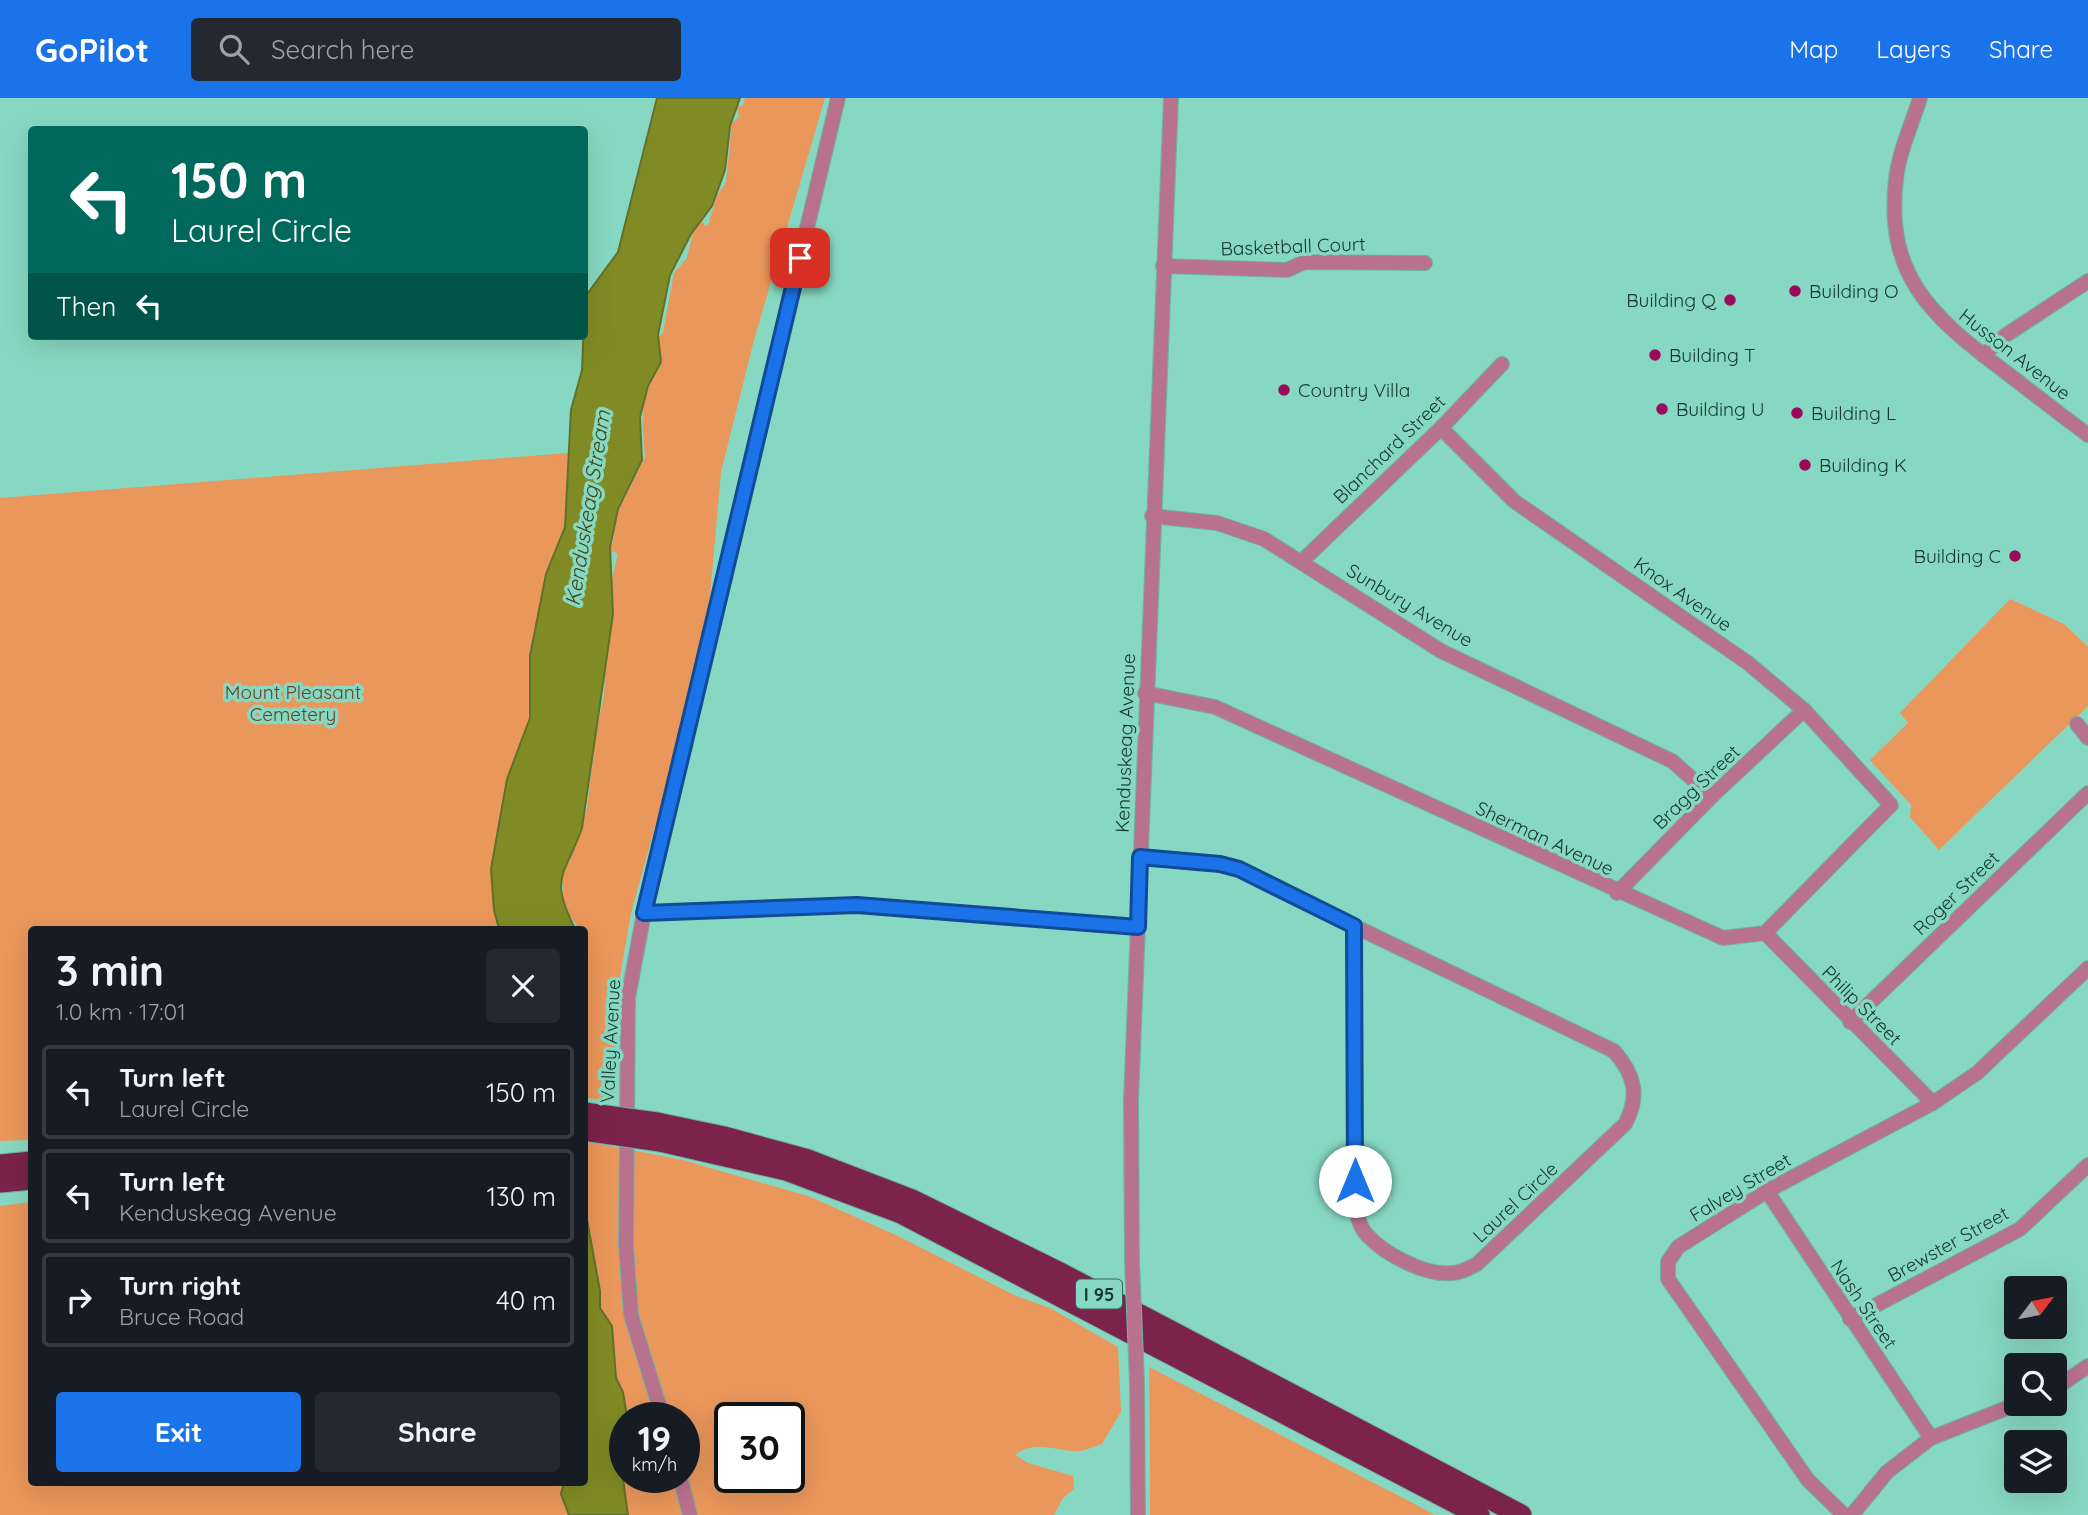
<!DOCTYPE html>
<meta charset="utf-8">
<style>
:root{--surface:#171b24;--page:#242831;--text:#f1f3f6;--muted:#9ea1a6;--line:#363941;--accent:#1a73e8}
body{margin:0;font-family:Quicksand,sans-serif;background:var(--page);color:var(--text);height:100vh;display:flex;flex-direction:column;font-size:26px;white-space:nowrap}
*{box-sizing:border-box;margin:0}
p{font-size:23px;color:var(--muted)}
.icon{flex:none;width:38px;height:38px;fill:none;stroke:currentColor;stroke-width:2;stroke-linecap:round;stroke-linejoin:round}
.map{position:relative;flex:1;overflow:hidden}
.sheet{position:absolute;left:28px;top:828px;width:560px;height:560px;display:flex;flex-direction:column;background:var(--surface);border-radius:7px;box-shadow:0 7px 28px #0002}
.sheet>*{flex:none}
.guide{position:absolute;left:28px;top:28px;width:560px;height:214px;border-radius:7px;box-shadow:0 7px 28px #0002;background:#00695c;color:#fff;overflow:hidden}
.needle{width:46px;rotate:58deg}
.controls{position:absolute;left:2004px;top:1178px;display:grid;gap:14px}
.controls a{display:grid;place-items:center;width:63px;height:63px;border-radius:7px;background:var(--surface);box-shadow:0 7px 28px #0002;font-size:35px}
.speed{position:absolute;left:609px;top:1304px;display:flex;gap:14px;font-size:35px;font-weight:700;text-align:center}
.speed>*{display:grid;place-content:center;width:91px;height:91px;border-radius:50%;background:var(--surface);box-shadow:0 7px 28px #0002;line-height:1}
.speed small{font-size:18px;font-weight:400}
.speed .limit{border:4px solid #111;border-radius:10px;background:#fff;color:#111}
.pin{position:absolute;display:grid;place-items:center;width:60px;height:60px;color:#fff;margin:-30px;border-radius:14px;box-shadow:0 4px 10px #0006}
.me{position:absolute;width:77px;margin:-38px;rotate:0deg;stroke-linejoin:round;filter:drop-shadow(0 0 5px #0008)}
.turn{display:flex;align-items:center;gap:24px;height:147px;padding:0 28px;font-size:32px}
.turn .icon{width:91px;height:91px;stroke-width:2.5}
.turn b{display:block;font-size:49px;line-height:60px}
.then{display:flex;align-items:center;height:66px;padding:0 28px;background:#0003;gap:14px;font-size:26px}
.round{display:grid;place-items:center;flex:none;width:74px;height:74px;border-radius:7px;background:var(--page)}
.overview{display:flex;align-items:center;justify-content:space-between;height:119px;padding:0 28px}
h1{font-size:42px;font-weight:700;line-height:52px}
.button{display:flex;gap:14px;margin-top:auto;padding:14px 28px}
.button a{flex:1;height:80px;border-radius:7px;background:var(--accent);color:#fff;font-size:28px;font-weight:700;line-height:80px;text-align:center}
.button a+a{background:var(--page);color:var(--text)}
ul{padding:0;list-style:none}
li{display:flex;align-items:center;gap:21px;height:94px;margin:0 14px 10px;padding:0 14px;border:4px solid var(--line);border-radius:7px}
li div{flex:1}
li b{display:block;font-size:26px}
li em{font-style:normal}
header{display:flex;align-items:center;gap:42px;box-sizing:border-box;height:98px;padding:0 35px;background:var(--accent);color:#fff}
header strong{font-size:33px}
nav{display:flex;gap:38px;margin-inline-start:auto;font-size:24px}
.search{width:490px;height:63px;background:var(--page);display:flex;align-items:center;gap:18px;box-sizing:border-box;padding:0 24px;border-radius:7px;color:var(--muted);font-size:26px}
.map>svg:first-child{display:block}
.green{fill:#ea975b;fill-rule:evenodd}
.water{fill:#808b25;stroke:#5f7228;stroke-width:2}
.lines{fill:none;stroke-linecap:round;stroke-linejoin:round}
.street-casing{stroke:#6db4a1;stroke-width:16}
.highway-casing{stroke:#6db4a1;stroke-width:23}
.street{stroke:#b9728e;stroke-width:14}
.highway{stroke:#7b234d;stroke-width:21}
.street-bridge-casing{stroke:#6db4a1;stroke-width:16;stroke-linecap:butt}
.highway-bridge-casing{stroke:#6db4a1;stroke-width:23;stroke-linecap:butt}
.street-bridge{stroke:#b9728e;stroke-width:14}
.highway-bridge{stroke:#7b234d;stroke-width:21}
.route-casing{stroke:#114b97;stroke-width:18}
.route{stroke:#1a73e8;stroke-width:12}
.poi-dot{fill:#9a095a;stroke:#87d8c2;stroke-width:2.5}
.labels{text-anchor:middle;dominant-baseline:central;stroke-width:7;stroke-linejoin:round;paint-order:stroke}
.shield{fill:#87d8c2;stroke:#36675a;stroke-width:2}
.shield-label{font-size:18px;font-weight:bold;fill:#13362e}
.street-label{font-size:19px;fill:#13362e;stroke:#87d8c2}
.poi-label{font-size:19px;fill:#13362e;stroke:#87d8c2;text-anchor:start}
.park-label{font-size:19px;fill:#6a4021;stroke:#87d8c2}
.water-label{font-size:21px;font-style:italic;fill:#414713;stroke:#87d8c2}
</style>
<header>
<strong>GoPilot</strong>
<div class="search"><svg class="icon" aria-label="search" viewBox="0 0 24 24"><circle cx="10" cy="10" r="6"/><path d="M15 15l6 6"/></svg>Search here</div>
<nav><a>Map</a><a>Layers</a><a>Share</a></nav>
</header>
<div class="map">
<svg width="2088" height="1417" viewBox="0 0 2088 1417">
<rect width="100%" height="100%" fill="#87d8c2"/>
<g class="green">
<path d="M 745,0 L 825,0 L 754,242 L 721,374 L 709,510 L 694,589 L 631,815 L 618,891 L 615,1003 L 585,1000 L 584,831 L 579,831 L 564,809 L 562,774 L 557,772 L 582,726 L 587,710 L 596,635 L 604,598 L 606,551 L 614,513 L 611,485 L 618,456 L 613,453 L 610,459 L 608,452 C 614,446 616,431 613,423 L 645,359 C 644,342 641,323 644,305 C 648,284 665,263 658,241 L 663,234 L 674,175 L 687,160 L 694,130 L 702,123 L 705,128 L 708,127 L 716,100 L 726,84 L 732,25 L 739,19 L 737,9 L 743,7 Z"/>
<path d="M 568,355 L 565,429 L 546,476 L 530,558 L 530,620 L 507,681 L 491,771 L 494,812 L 499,831 L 32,831 L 31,1042 L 0,1043 L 0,400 Z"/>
<path d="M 2010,501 L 2064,526 L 2088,549 L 2088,608 L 1939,752 L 1910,719 L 1911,707 L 1870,662 L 1908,625 L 1900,615 Z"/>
<path d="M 584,1043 L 683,1062 L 811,1099 L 900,1139 L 1016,1198 L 1050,1210 L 1118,1249 L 1121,1314 L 1102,1346 C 1095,1348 1087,1352 1080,1353 C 1058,1354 1035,1341 1015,1357 L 1028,1365 L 1073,1378 L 1074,1391 L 1063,1400 L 1054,1417 L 628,1417 L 620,1367 L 625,1354 L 625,1379 L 684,1379 L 684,1320 L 627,1319 L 623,1294 L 616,1280 L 612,1228 L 600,1210 L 600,1193 L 585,1111 ZM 730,1320 L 789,1320 L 789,1379 L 730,1379 Z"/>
<path d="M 31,1104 L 32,1384 L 564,1384 L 561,1396 L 569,1417 L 0,1417 L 0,1108 Z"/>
<path d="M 1149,1269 L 1407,1402 L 1435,1417 L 1150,1417 Z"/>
</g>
<g class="water">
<path d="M 657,0 L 740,0 L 730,28 L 725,72 L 712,108 L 691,136 L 670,177 L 658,237 L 661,264 L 648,288 L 640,319 L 642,362 L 618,411 L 610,449 L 613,516 L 582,730 C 564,780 549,778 575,831 L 499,831 L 494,812 L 491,771 L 507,681 L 530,620 L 530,558 L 546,476 L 565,429 L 571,312 L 582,272 L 585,199 L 618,154 Z"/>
<path d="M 585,1111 L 600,1193 L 600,1210 L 612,1228 L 616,1280 L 623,1294 L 627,1319 L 621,1367 L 628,1417 L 569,1417 L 561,1396 L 564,1384 L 584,1384 Z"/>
</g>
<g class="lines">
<defs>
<g id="street">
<path d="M 1920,0 C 1912,26 1899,54 1896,81 C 1885,176 1930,217 1999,269 C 2029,292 2058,315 2088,337"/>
<path d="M 1163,168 L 1287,172 L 1305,164 L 1425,165"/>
<path d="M 1983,257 L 2006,237 L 2088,183"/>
<path d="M 1152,418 L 1217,425 L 1264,441 L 1441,553 L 1672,663 L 1712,698"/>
<path d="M 1302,463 L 1441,330 L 1502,266"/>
<path d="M 1145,595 L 1215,609 L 1723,840 L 1765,835 L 1891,707 L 1804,612 L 1748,565 L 1514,403 L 1441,330"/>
<path d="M 2077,626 L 2088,640"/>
<path d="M 1140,759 L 1220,766 L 1239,771 L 1354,828"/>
<path d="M 1617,795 L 1712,698 L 1804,612"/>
<path d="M 644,815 L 857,807 L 1137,829"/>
<path d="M 1354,828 L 1614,953 C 1635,977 1640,998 1625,1026 L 1477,1166 C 1469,1170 1461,1175 1452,1175 C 1426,1178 1386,1157 1368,1138 C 1360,1130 1358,1120 1355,1109 Z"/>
<path d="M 1765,835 L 1933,1005"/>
<path d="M 1850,924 L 2088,695"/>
<path d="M 1767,1093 L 1931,1340"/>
<path d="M 1132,1164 L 1131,1002 L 1171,0"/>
<path d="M 1850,1221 L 2020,1131 L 2088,1067"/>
<path d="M 1137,1284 L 1138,1417"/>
<path d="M 2054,1291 L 2088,1268"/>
<path d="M 663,1320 L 631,1217 L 626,1147 L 628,900 L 644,815 L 838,0"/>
<path d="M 680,1379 L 690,1417"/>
<path d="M 1844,1417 L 1808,1382 L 1668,1181 L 1668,1164 L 1678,1149 L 1767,1093 L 1933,1005 L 1977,975 L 2088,870"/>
<path d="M 1852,1417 L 1887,1374 L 1931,1340 L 2017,1306"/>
</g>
<g id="highway">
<path d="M 657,1025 L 724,1039 L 808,1062 L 912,1102 L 1062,1176 L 1521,1417"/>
<path d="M 660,1043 L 786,1072 L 901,1115 L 1479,1417"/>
<path d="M 0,1067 L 32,1064"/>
<path d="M 0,1084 L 32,1081"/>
</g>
</defs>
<use href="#street" class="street-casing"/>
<use href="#highway" class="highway-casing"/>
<use href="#street" class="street"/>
<use href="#highway" class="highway"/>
<defs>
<path id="street-bridge" d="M 1132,1164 L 1137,1284"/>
<g id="highway-bridge">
<path d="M 584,1015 L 657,1025"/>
<path d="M 584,1032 L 660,1043"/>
</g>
</defs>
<use href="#street-bridge" class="street-bridge-casing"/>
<use href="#highway-bridge" class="highway-bridge-casing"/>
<use href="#street-bridge" class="street-bridge"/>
<use href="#highway-bridge" class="highway-bridge"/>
</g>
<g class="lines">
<defs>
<path id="route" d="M 800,160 L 644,815 L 857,807 L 1138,829 L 1140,759 L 1220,766 L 1239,771 L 1354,828 L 1355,1083"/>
</defs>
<use href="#route" class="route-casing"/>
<use href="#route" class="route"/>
</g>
<g class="poi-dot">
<circle cx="1795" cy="193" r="7"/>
<circle cx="1730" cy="202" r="7"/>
<circle cx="1655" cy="257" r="7"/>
<circle cx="1284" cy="292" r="7"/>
<circle cx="1662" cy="311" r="7"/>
<circle cx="1797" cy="315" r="7"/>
<circle cx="1805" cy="367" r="7"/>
<circle cx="2015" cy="458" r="7"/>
</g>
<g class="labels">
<rect class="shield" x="1076" y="1181.5" width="46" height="29" rx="5"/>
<g class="shield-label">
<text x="1099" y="1196">I 95</text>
</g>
<g class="street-label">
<text transform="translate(1293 148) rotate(-2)">Basketball Court</text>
<text transform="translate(2015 256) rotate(38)">Husson Avenue</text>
<text transform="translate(1389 351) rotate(-44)">Blanchard Street</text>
<text transform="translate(1683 496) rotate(35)">Knox Avenue</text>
<text transform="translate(1410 507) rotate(31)">Sunbury Avenue</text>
<text transform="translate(1125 645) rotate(-88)">Kenduskeag Avenue</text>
<text transform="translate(1696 689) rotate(-44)">Bragg Street</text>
<text transform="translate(1545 740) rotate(25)">Sherman Avenue</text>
<text transform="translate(1956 795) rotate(-44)">Roger Street</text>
<text transform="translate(1862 907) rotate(45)">Philip Street</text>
<text transform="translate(610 943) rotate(-87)">Valley Avenue</text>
<text transform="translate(1740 1089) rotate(-31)">Falvey Street</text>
<text transform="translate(1515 1104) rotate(-43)">Laurel Circle</text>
<text transform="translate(1948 1146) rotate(-29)">Brewster Street</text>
<text transform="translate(1864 1206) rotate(56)">Nash Street</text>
</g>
<g class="poi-label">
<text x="1809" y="193">Building O</text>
<text x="1716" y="202" text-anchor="end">Building Q</text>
<text x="1669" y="257">Building T</text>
<text x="1298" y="292">Country Villa</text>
<text x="1676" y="311">Building U</text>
<text x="1811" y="315">Building L</text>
<text x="1819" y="367">Building K</text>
<text x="2001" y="458" text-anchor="end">Building C</text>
</g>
<g class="park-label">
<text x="293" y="594">Mount Pleasant<tspan x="293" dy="22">Cemetery</tspan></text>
</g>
<g class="water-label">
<text transform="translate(587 410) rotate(-81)">Kenduskeag Stream</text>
</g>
</g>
</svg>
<div class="controls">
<a><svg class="needle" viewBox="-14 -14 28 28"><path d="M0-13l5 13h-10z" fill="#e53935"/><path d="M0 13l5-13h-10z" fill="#9ea1a6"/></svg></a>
<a><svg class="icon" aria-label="search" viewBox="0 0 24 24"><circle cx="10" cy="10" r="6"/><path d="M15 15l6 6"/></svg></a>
<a><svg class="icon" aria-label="layers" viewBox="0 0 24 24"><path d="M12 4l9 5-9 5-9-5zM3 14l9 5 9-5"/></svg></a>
</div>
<div class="speed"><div>19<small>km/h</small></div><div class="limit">30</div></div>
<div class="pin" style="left:800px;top:160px;background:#d93025"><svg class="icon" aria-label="arrive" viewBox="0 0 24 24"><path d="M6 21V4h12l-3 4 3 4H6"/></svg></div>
<svg class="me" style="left:1355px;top:1083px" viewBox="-20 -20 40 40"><circle r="19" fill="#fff"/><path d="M0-13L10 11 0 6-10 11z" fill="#1a73e8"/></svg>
<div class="guide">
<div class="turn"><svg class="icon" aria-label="left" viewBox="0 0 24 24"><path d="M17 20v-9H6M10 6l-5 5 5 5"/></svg><div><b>150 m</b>Laurel Circle</div></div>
<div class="then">Then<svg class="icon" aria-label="left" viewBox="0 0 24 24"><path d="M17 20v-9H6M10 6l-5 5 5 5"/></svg></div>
</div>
<section class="sheet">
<div class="overview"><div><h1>3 min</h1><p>1.0 km · 17:01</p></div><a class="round"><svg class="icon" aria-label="close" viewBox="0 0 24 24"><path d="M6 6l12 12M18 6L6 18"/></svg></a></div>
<ul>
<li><svg class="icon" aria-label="left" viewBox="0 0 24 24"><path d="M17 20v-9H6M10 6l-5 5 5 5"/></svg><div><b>Turn left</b><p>Laurel Circle</p></div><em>150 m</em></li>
<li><svg class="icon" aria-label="left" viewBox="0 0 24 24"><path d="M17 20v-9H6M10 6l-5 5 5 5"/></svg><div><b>Turn left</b><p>Kenduskeag Avenue</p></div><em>130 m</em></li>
<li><svg class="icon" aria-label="right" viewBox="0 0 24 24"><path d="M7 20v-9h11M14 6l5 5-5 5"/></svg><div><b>Turn right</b><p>Bruce Road</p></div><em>40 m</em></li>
</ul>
<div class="button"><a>Exit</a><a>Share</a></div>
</section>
</div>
